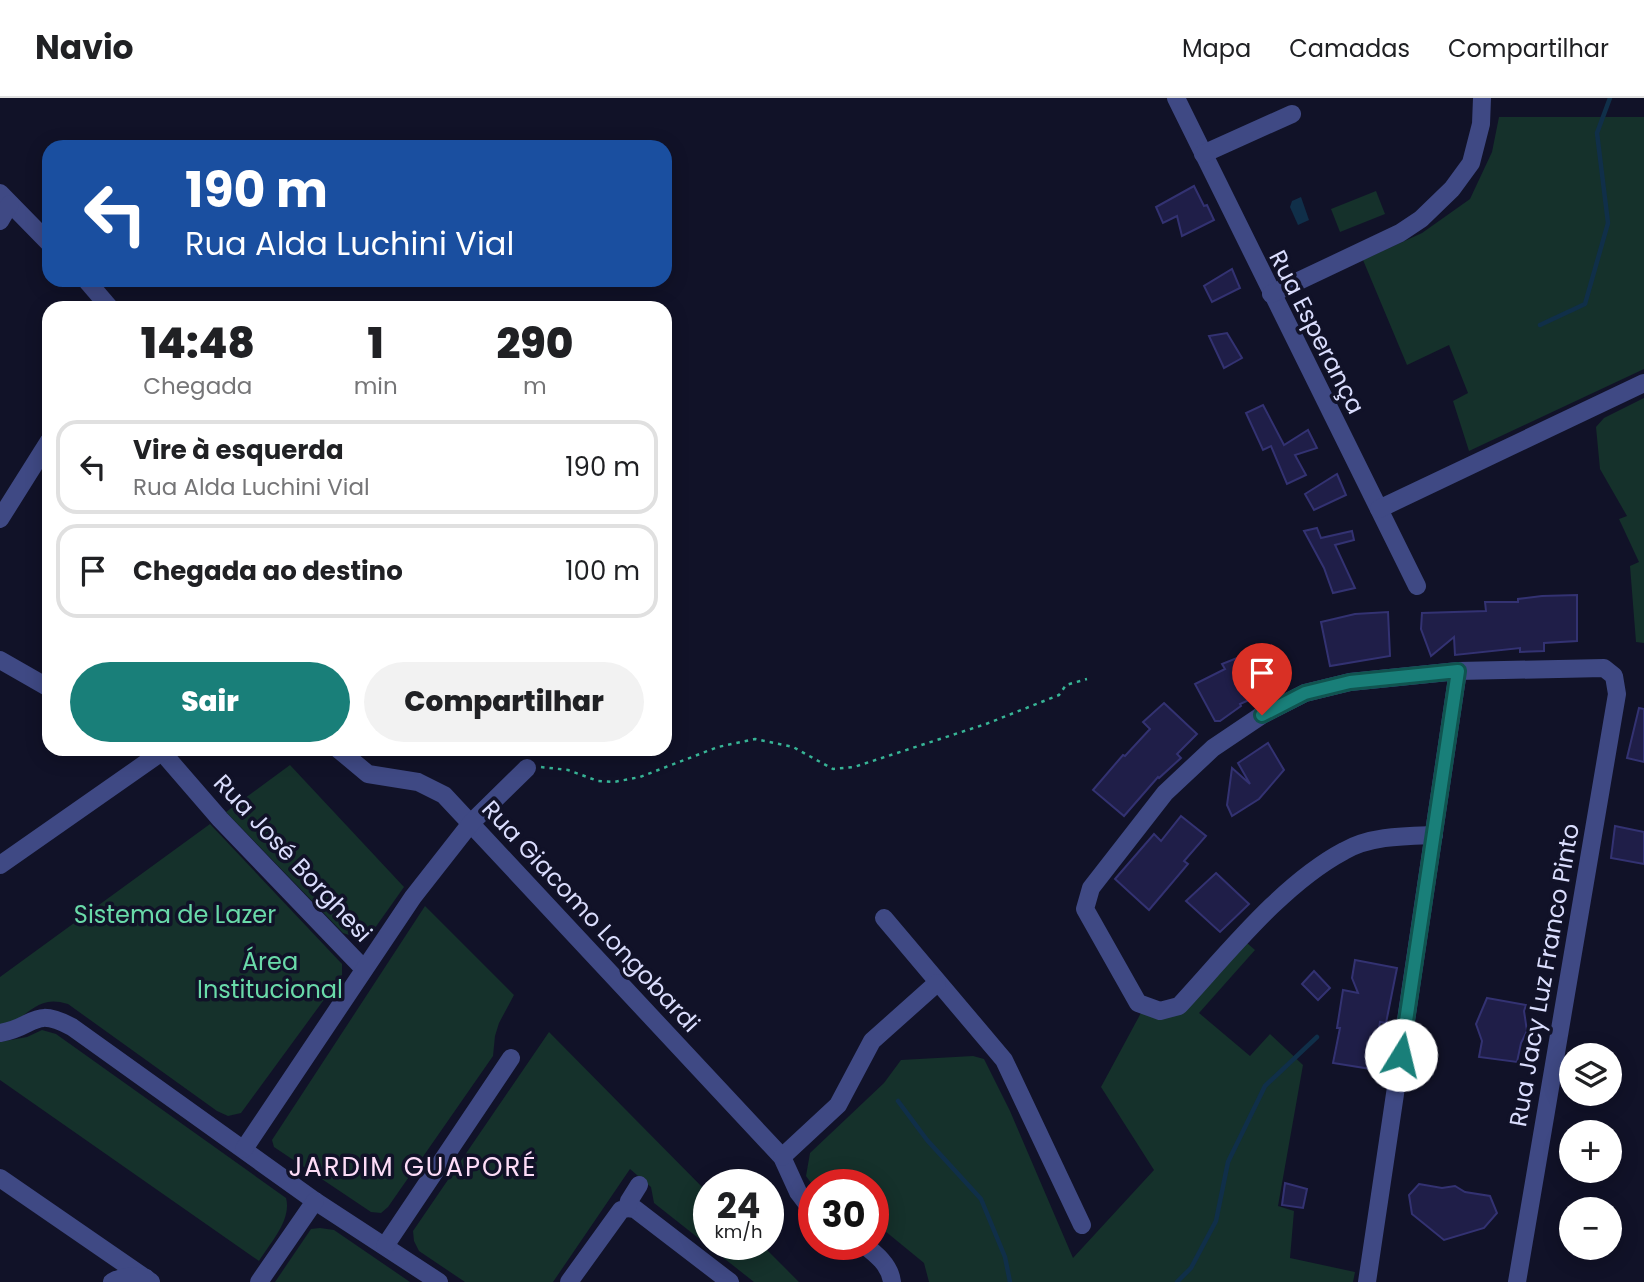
<!DOCTYPE html>
<html lang="pt">
<meta charset="utf-8">
<style>
:root{--surface:#fff;--page:#f2f2f2;--text:#202124;--muted:#757577;--line:#e0e0e0;--accent:#197f79}
body{margin:0;font-family:Poppins,sans-serif;background:var(--page);color:var(--text);height:100vh;display:flex;flex-direction:column;font-size:26px;white-space:nowrap}
*{box-sizing:border-box;margin:0}
p{font-size:23px;color:var(--muted)}
.icon{flex:none;width:38px;height:38px;fill:none;stroke:currentColor;stroke-width:2;stroke-linecap:round;stroke-linejoin:round}
.map{position:relative;flex:1;overflow:hidden}
.side{position:absolute;left:42px;top:203px;width:630px;height:455px;display:flex;flex-direction:column;background:var(--surface);border-radius:21px;box-shadow:0 4px 18px #0003}
.side>*{flex:none}
.top-card{position:absolute;left:42px;top:42px;width:630px;height:147px;border-radius:21px;box-shadow:0 4px 18px #0003;background:#1a4fa0;color:#fff;overflow:hidden}
.buttons{position:absolute;left:1559px;top:945px;display:grid;gap:14px}
.buttons a{display:grid;place-items:center;width:63px;height:63px;border-radius:50%;background:var(--surface);box-shadow:0 4px 18px #0003;font-size:35px}
.speed{position:absolute;left:693px;top:1071px;display:flex;gap:14px;font-size:35px;font-weight:700;text-align:center}
.speed>*{display:grid;place-content:center;width:91px;height:91px;border-radius:50%;background:var(--surface);box-shadow:0 4px 18px #0003;line-height:1}
.speed small{font-size:18px;font-weight:400}
.speed .limit{border:10px solid #d22;background:#fff;color:#111}
.pin{position:absolute;display:grid;place-items:center;width:60px;height:60px;color:#fff;margin:-72px -30px;border-radius:50% 50% 50% 0;rotate:-45deg;box-shadow:0 0 7px #0007}
.pin .icon{rotate:45deg}
.me{position:absolute;width:77px;margin:-38px;rotate:9deg;stroke-linejoin:round;filter:drop-shadow(0 0 5px #0008)}
.turn{display:flex;align-items:center;gap:24px;height:147px;padding:0 28px;font-size:32px}
.turn .icon{width:91px;height:91px;stroke-width:2.5}
.turn b{display:block;font-size:49px;line-height:60px}
.eta{display:flex;justify-content:space-evenly;align-items:center;height:119px;text-align:center}
.eta b{font-size:42px;font-weight:800;line-height:49px}
.button{display:flex;gap:14px;margin-top:auto;padding:14px 28px}
.button a{flex:1;height:80px;border-radius:42px;background:var(--accent);color:#fff;font-size:28px;font-weight:800;line-height:80px;text-align:center}
.button a+a{background:var(--page);color:var(--text)}
ul{padding:0;list-style:none}
li{display:flex;align-items:center;gap:21px;height:94px;margin:0 14px 10px;padding:0 14px;border:4px solid var(--line);border-radius:21px}
li div{flex:1}
li b{display:block;font-size:26px}
li em{font-style:normal}
header{display:flex;align-items:center;gap:42px;box-sizing:border-box;height:98px;padding:0 35px;background:var(--surface);border-bottom:2px solid var(--line)}
header strong{font-size:33px}
nav{display:flex;gap:38px;margin-inline-start:auto;font-size:24px}
.map>svg:first-child{display:block}
.green{fill:#15312b}
.water{fill:#102f49}
.lines{fill:none;stroke-linecap:round;stroke-linejoin:round}
.stream{stroke:#102f49;stroke-width:4.5}
.building{fill:#1f1e48;stroke:#333272;stroke-width:2}
.path{stroke:#37b496;stroke-width:2.5;stroke-dasharray:3.5 5;stroke-linecap:butt}
.minor{stroke:#3f4984;stroke-width:18}
.route-casing{stroke:#10534f;stroke-width:18}
.route{stroke:#197f79;stroke-width:12}
.labels{text-anchor:middle;dominant-baseline:central;stroke-width:7;stroke-linejoin:round;paint-order:stroke}
.street-label{font-size:24px;fill:#daddfd;stroke:#111228}
.park-label{font-size:24px;fill:#69daa9;stroke:#111228}
.neighbourhood-label{font-size:26px;letter-spacing:2px;fill:#fddcf7;stroke:#111228}
</style>
<header>
<strong>Navio</strong>
<nav><a>Mapa</a><a>Camadas</a><a>Compartilhar</a></nav>
</header>
<div class="map">
<svg width="1644" height="1184" viewBox="0 0 1644 1184">
<rect width="100%" height="100%" fill="#111228"/>
<g class="green">
<path d="M 1499,19 L 1644,19 L 1644,271 L 1469,353 L 1453,303 L 1468,295 L 1449,247 L 1407,267 L 1363,162 L 1422,135 L 1470,101 L 1492,54 Z"/>
<path d="M 1376,93 L 1385,116 L 1340,134 L 1331,111 Z"/>
<path d="M 1644,300 L 1644,545 L 1636,544 L 1630,468 L 1639,464 L 1619,421 L 1627,418 L 1600,371 L 1596,329 L 1604,320 Z"/>
<path d="M 290,667 L 404,789 L 370,837 L 358,840 L 343,835 L 226,714 Z"/>
<path d="M 210,726 L 342,866 L 342,877 L 241,1015 L 228,1018 L 217,1013 L 68,906 C 33,895 31,923 0,926 L 0,879 Z"/>
<path d="M 425,808 L 514,897 L 499,925 L 495,938 L 493,958 L 388,1109 L 381,1115 L 371,1114 L 274,1049 L 272,1042 Z"/>
<path d="M 1247,845 L 1255,852 L 1199,915 L 1250,958 L 1270,936 L 1303,967 L 1278,1108 L 1294,1113 L 1290,1160 L 1355,1174 L 1353,1184 L 929,1184 L 924,1165 L 885,1133 L 873,1128 L 873,1087 L 814,1087 L 814,1089 L 806,1078 L 810,1055 L 884,985 L 901,962 L 973,958 L 984,961 L 1010,1013 L 1073,1160 L 1154,1072 L 1101,989 L 1142,913 L 1165,920 Z"/>
<path d="M 42,932 L 56,936 L 286,1100 C 292,1122 270,1145 259,1163 L 0,982 L 0,944 L 27,939 Z"/>
<path d="M 549,934 L 709,1096 L 709,1146 L 761,1146 L 799,1184 L 754,1184 L 654,1105 L 651,1089 L 630,1071 L 553,1184 L 465,1184 L 419,1153 L 414,1143 L 413,1133 Z"/>
<path d="M 320,1130 L 334,1132 L 410,1184 L 275,1184 L 311,1131 Z"/>
</g>
<path class="water" d="M 1301,99 L 1309,122 L 1298,127 L 1290,109 L 1292,103 Z"/>
<g class="lines">
<g class="stream">
<path d="M 1540,227 L 1585,206 L 1608,125 L 1597,35 L 1610,0"/>
<path d="M 898,1003 L 927,1042 L 981,1101 L 1005,1159 L 1010,1184"/>
<path d="M 1177,1184 L 1191,1170 L 1216,1123 L 1228,1064 L 1265,988 L 1317,939"/>
</g>
</g>
<g class="building">
<path d="M 1194,88 L 1204,108 L 1207,107 L 1214,122 L 1182,138 L 1177,118 L 1163,125 L 1156,109 Z"/>
<path d="M 1232,171 L 1240,190 L 1212,204 L 1204,188 Z"/>
<path d="M 1227,235 L 1242,260 L 1224,270 L 1209,238 Z"/>
<path d="M 1263,307 L 1284,347 L 1308,332 L 1317,350 L 1295,357 L 1306,377 L 1287,386 L 1271,348 L 1263,352 L 1246,315 Z"/>
<path d="M 1337,376 L 1346,397 L 1314,412 L 1305,396 Z"/>
<path d="M 1317,430 L 1321,440 L 1352,433 L 1354,442 L 1335,447 L 1355,490 L 1333,495 L 1324,470 L 1304,433 Z"/>
<path d="M 1577,497 L 1577,543 L 1544,545 L 1544,553 L 1520,554 L 1520,550 L 1455,557 L 1454,539 L 1431,558 L 1421,531 L 1422,515 L 1486,513 L 1485,504 L 1518,504 L 1518,501 L 1542,498 Z"/>
<path d="M 1388,514 L 1390,558 L 1330,568 L 1321,524 L 1355,516 Z"/>
<path d="M 1252,554 L 1269,593 L 1240,606 L 1241,608 L 1220,623 L 1215,623 L 1195,586 L 1225,571 L 1222,566 Z"/>
<path d="M 1164,605 L 1197,636 L 1177,656 L 1181,660 L 1159,680 L 1158,679 L 1124,718 L 1093,692 L 1123,657 L 1125,658 L 1150,631 L 1143,624 Z"/>
<path d="M 1639,610 L 1644,611 L 1644,664 L 1627,660 Z"/>
<path d="M 1268,645 L 1284,672 L 1259,701 L 1232,718 L 1227,707 L 1232,670 L 1250,686 L 1238,665 Z"/>
<path d="M 1181,718 L 1206,738 L 1184,763 L 1188,766 L 1149,812 L 1115,781 L 1154,736 L 1161,743 Z"/>
<path d="M 1615,728 L 1644,734 L 1644,766 L 1611,760 Z"/>
<path d="M 1216,775 L 1249,806 L 1220,834 L 1186,803 Z"/>
<path d="M 1355,862 L 1397,870 L 1386,925 L 1380,924 L 1371,971 L 1333,965 L 1340,930 L 1337,930 L 1343,892 L 1358,895 L 1352,880 Z"/>
<path d="M 1314,873 L 1330,890 L 1318,902 L 1302,886 Z"/>
<path d="M 1487,900 L 1526,907 L 1524,913 L 1527,933 L 1521,945 L 1517,964 L 1479,959 L 1482,943 L 1476,926 Z"/>
<path d="M 1285,1085 L 1307,1091 L 1303,1110 L 1282,1107 Z"/>
<path d="M 1419,1086 L 1442,1090 L 1455,1088 L 1465,1094 L 1490,1098 L 1497,1115 L 1484,1130 L 1444,1142 L 1412,1116 L 1409,1097 Z"/>
</g>
<g class="lines">
<path class="path" d="M 541,669 L 568,672 L 598,683 L 614,684 L 640,679 L 718,649 L 755,641 L 793,649 L 833,671 L 854,669 L 986,626 L 1059,597 L 1066,587 L 1087,581"/>
<g class="minor">
<path d="M 1176,0 L 1417,488"/>
<path d="M 1203,56 L 1292,16"/>
<path d="M 0,95 L 49,145"/>
<path d="M 0,123 L 10,106"/>
<path d="M 86,182 L 110,210"/>
<path d="M 1271,196 L 1400,135 L 1421,121 L 1452,91 L 1471,65 L 1481,26 L 1482,0"/>
<path d="M 1379,411 L 1644,285"/>
<path d="M 0,421 L 49,343"/>
<path d="M 0,562 L 49,590"/>
<path d="M 157,651 L 162,654 L 220,721 L 364,871"/>
<path d="M 338,651 L 368,676 L 418,684 L 444,697 L 782,1059 L 798,1094 L 814,1115"/>
<path d="M 1434,737 C 1404,738 1370,738 1344,753 C 1282,786 1227,856 1179,908 L 1160,913 L 1138,905 L 1085,811 L 1091,790 L 1165,695 L 1213,650 L 1262,617 L 1305,595 L 1350,584 L 1458,573 L 1604,570 L 1614,578 L 1617,596 L 1517,1184"/>
<path d="M 0,767 L 166,651"/>
<path d="M 884,820 L 1004,962 L 1082,1127"/>
<path d="M 0,935 C 36,929 32,908 72,929 L 315,1103 L 439,1184"/>
<path d="M 244,1051 L 413,799 L 471,725 L 527,670"/>
<path d="M 782,1059 L 838,1007 L 872,943 L 937,885"/>
<path d="M 0,1080 L 151,1184"/>
<path d="M 627,1110 L 635,1111 L 730,1184"/>
<path d="M 863,1146 C 876,1156 890,1167 892,1184"/>
<path d="M 385,1148 L 511,960"/>
<path d="M 112,1184 C 124,1177 133,1178 146,1180"/>
<path d="M 259,1184 L 315,1103"/>
<path d="M 569,1184 L 621,1112 L 627,1110 L 629,1103 L 639,1087"/>
<path d="M 1367,1184 L 1458,573"/>
</g>
</g>
<g class="lines">
<defs>
<path id="route" d="M 1262,617 L 1305,595 L 1350,584 L 1458,573 L 1401,957"/>
</defs>
<use href="#route" class="route-casing"/>
<use href="#route" class="route"/>
</g>
<g class="labels">
<g class="street-label">
<text transform="translate(1317 234) rotate(63)">Rua Esperança</text>
<text transform="translate(293 760) rotate(47)">Rua José Borghesi</text>
<text transform="translate(591 818) rotate(47)">Rua Giacomo Longobardi</text>
<text transform="translate(1544 877) rotate(-80)">Rua Jacy Luz Franco Pinto</text>
</g>
<g class="park-label">
<text x="175" y="816">Sistema de Lazer</text>
<text x="270" y="863">Área<tspan x="270" dy="28">Institucional</tspan></text>
</g>
<g class="neighbourhood-label">
<text x="413" y="1069">JARDIM GUAPORÉ</text>
</g>
</g>
</svg>
<div class="buttons">
<a><svg class="icon" aria-label="layers" viewBox="0 0 24 24"><path d="M12 4l9 5-9 5-9-5zM3 14l9 5 9-5"/></svg></a>
<a>+</a>
<a>−</a>
</div>
<div class="speed"><div>24<small>km/h</small></div><div class="limit">30</div></div>
<div class="pin" style="left:1262px;top:617px;background:#d93025"><svg class="icon" aria-label="arrive" viewBox="0 0 24 24"><path d="M6 21V4h12l-3 4 3 4H6"/></svg></div>
<svg class="me" style="left:1401px;top:957px" viewBox="-20 -20 40 40"><circle r="19" fill="#fff"/><path d="M0-13L10 11 0 6-10 11z" fill="#197f79"/></svg>
<div class="top-card">
<div class="turn"><svg class="icon" aria-label="left" viewBox="0 0 24 24"><path d="M17 20v-9H6M10 6l-5 5 5 5"/></svg><div><b>190 m</b>Rua Alda Luchini Vial</div></div>
</div>
<section class="side">
<div class="eta">
<div><b>14:48</b><p>Chegada</p></div>
<div><b>1</b><p>min</p></div>
<div><b>290</b><p>m</p></div>
</div>
<ul>
<li><svg class="icon" aria-label="left" viewBox="0 0 24 24"><path d="M17 20v-9H6M10 6l-5 5 5 5"/></svg><div><b>Vire à esquerda</b><p>Rua Alda Luchini Vial</p></div><em>190 m</em></li>
<li><svg class="icon" aria-label="arrive" viewBox="0 0 24 24"><path d="M6 21V4h12l-3 4 3 4H6"/></svg><div><b>Chegada ao destino</b></div><em>100 m</em></li>
</ul>
<div class="button"><a>Sair</a><a>Compartilhar</a></div>
</section>
</div>
